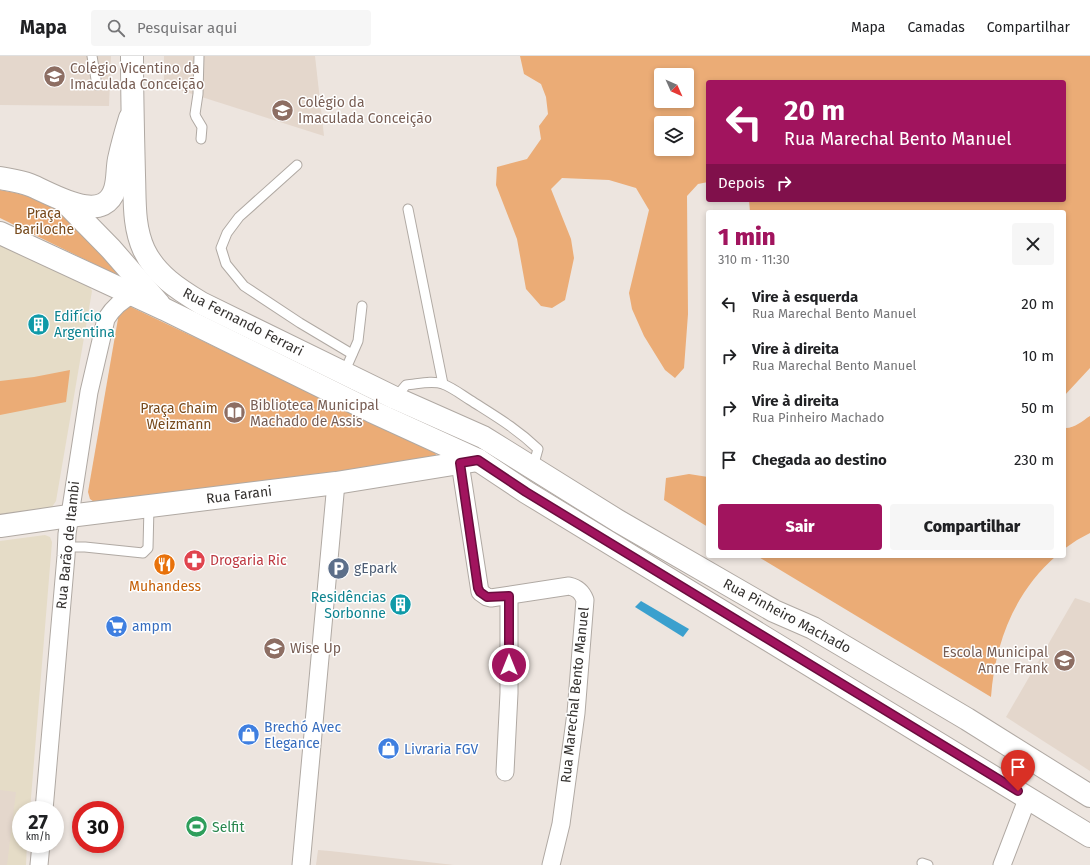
<!DOCTYPE html>
<html lang="pt">
<meta charset="utf-8">
<style>
:root{--surface:#fff;--page:#f6f6f6;--text:#202124;--muted:#757577;--line:#e0e0e0;--accent:#a1145e}
body{margin:0;font-family:"Fira Sans",sans-serif;background:var(--page);color:var(--text);height:100vh;display:flex;flex-direction:column;font-size:15px;white-space:nowrap}
*{box-sizing:border-box;margin:0}
p{font-size:13px;color:var(--muted)}
.icon{flex:none;width:22px;height:22px;fill:none;stroke:currentColor;stroke-width:2;stroke-linecap:round;stroke-linejoin:round}
.map{position:relative;flex:1;overflow:hidden}
.sheet{position:absolute;left:706px;top:154px;width:360px;height:348px;display:flex;flex-direction:column;background:var(--surface);border-radius:4px;box-shadow:0 2px 6px #0003}
.sheet>*{flex:none}
.banner{position:absolute;left:706px;top:24px;width:360px;height:122px;border-radius:4px;box-shadow:0 2px 6px #0003;background:#a1145e;color:#fff;overflow:hidden}
.needle{width:26px;rotate:135deg}
.buttons{position:absolute;left:654px;top:12px;display:grid;gap:8px}
.buttons a{display:grid;place-items:center;width:40px;height:40px;border-radius:4px;background:var(--surface);box-shadow:0 2px 6px #0003;font-size:20px}
.speed{position:absolute;left:12px;top:745px;display:flex;gap:8px;font-size:20px;font-weight:700;text-align:center}
.speed>*{display:grid;place-content:center;width:52px;height:52px;border-radius:50%;background:var(--surface);box-shadow:0 2px 6px #0003;line-height:1}
.speed small{font-size:10px;font-weight:400}
.speed .limit{border:6px solid #d22;background:#fff;color:#111}
.pin{position:absolute;display:grid;place-items:center;width:34px;height:34px;color:#fff;margin:-41px -17px;border-radius:50% 50% 50% 0;rotate:-45deg;box-shadow:0 0 4px #0007}
.pin .icon{rotate:45deg}
.me{position:absolute;width:44px;margin:-22px;rotate:0deg;stroke-linejoin:round;filter:drop-shadow(0 0 3px #0008)}
.turn{display:flex;align-items:center;gap:14px;height:84px;padding:0 12px;font-size:18px}
.turn .icon{width:52px;height:52px;stroke-width:2.5}
.turn b{display:block;font-size:28px;line-height:34px}
.then{display:flex;align-items:center;height:38px;padding:0 12px;background:#0003;gap:8px;font-size:15px}
.round{display:grid;place-items:center;flex:none;width:42px;height:42px;border-radius:4px;background:var(--page)}
.head{display:flex;align-items:center;justify-content:space-between;height:68px;padding:0 12px}
h1{font-size:24px;font-weight:800;line-height:30px;color:var(--accent)}
.cta{display:flex;gap:8px;margin-top:auto;padding:8px 12px}
.cta a{flex:1;height:46px;border-radius:4px;background:var(--accent);color:#fff;font-size:16px;font-weight:800;line-height:46px;text-align:center}
.cta a+a{background:var(--page);color:var(--text)}
ul{padding:0;list-style:none}
li{display:flex;align-items:center;gap:12px;height:52px;padding:0 12px}
li div{flex:1}
li b{display:block;font-size:15px}
li em{font-style:normal}
header{display:flex;align-items:center;gap:24px;box-sizing:border-box;height:56px;padding:0 20px;background:var(--surface);border-bottom:1px solid var(--line)}
header strong{font-size:19px}
nav{display:flex;gap:22px;margin-inline-start:auto;font-size:14px}
.search{width:280px;height:36px;background:var(--page);display:flex;align-items:center;gap:10px;box-sizing:border-box;padding:0 14px;border-radius:4px;color:var(--muted);font-size:15px}
.map>svg:first-child{display:block}
.commercial{fill:#e5dcc7}
.built{fill:#e4d7cc}
.green{fill:#ebac76;fill-rule:evenodd}
.water{fill:#3ba0ce}
.lines{fill:none;stroke-linecap:round;stroke-linejoin:round}
.service-casing{stroke:#b0a9a3;stroke-width:11}
.minor-casing{stroke:#b0a9a3;stroke-width:19}
.tertiary-casing{stroke:#b0a9a3;stroke-width:24}
.secondary-casing{stroke:#b0a9a3;stroke-width:24}
.primary-casing{stroke:#b0a9a3;stroke-width:24}
.service{stroke:#fff;stroke-width:9}
.minor{stroke:#fff;stroke-width:17}
.tertiary{stroke:#fff;stroke-width:22}
.secondary{stroke:#fff;stroke-width:22}
.primary{stroke:#fff;stroke-width:22}
.route-casing{stroke:#690d3d;stroke-width:10}
.route{stroke:#a1145e;stroke-width:7}
.labels{text-anchor:middle;dominant-baseline:central;stroke-width:3;stroke-linejoin:round;paint-order:stroke}
.education-label{font-size:14px;fill:#785e54;stroke:#fff;text-anchor:start}
.park-label{font-size:14px;fill:#77491b;stroke:#fff}
.culture-label{font-size:14px;fill:#0d838f;stroke:#fff;text-anchor:start}
.street-label{font-size:14px;fill:#353230;stroke:#fff}
.health-label{font-size:14px;fill:#be3a42;stroke:#fff;text-anchor:start}
.service-label{font-size:14px;fill:#4e5e75;stroke:#fff;text-anchor:start}
.food-label{font-size:14px;fill:#c56008;stroke:#fff}
.shop-label{font-size:14px;fill:#366cbe;stroke:#fff;text-anchor:start}
.leisure-label{font-size:14px;fill:#27864d;stroke:#fff;text-anchor:start}
</style>
<header>
<strong>Mapa</strong>
<div class="search"><svg class="icon" aria-label="search" viewBox="0 0 24 24"><circle cx="10" cy="10" r="6"/><path d="M15 15l6 6"/></svg>Pesquisar aqui</div>
<nav><a>Mapa</a><a>Camadas</a><a>Compartilhar</a></nav>
</header>
<div class="map">
<svg width="1090" height="809" viewBox="0 0 1090 809">
<rect width="100%" height="100%" fill="#ede5df"/>
<g class="commercial">
<path d="M 0,187 L 90,231 L 92,235 L 56,445 L 50,454 L 0,462 Z"/>
<path d="M 45,479 L 50,481 L 52,486 L 30,754 L 21,754 L 21,788 L 27,788 L 26,809 L 0,809 L 0,485 Z"/>
</g>
<g class="built">
<path d="M 0,0 L 111,0 L 109,50 L 0,49 Z"/>
<path d="M 164,0 L 315,0 L 324,80 L 164,29 Z"/>
<path d="M 1075,542 L 1090,547 L 1090,715 L 1006,661 Z"/>
<path d="M 0,734 L 16,736 L 7,809 L 0,809 Z"/>
<path d="M 318,794 L 330,795 L 454,809 L 316,809 Z"/>
</g>
<g class="green">
<path d="M 520,0 L 1090,0 L 1090,312 L 1064,340 L 1064,156 L 750,156 L 749,144 L 1064,144 L 1064,26 L 708,26 L 708,126 L 698,128 L 687,140 L 688,258 L 684,312 L 675,322 L 665,314 L 644,280 L 632,253 L 629,237 L 649,154 L 636,132 L 609,124 L 562,122 L 551,133 L 571,183 L 574,202 L 565,244 L 552,252 L 541,250 L 526,233 L 517,183 L 496,129 L 497,111 L 527,103 L 541,83 L 539,70 L 548,58 L 546,41 L 541,28 L 524,18 ZM 661,19 L 687,19 L 687,45 L 661,45 ZM 661,67 L 687,67 L 687,93 L 661,93 Z"/>
<path d="M 0,134 L 16,137 L 27,140 L 64,157 L 137,229 L 0,162 Z"/>
<path d="M 129,250 L 433,395 L 439,402 L 437,405 L 97,448 L 90,443 L 88,436 L 119,257 Z"/>
<path d="M 70,314 L 66,346 L 0,359 L 0,325 L 34,321 Z"/>
<path d="M 1090,360 L 1090,477 L 1077,484 L 1064,493 L 1064,372 C 1074,373 1082,365 1090,360 Z"/>
<path d="M 689,418 L 708,421 L 708,471 L 664,444 L 666,422 Z"/>
<path d="M 757,500 L 1056,500 C 1014,537 995,587 991,641 Z"/>
</g>
<path class="water" d="M 641,545 L 689,573 L 683,581 L 635,551 Z"/>
<g class="lines">
<defs>
<g id="service">
<path d="M 92,0 L 97,29"/>
<path d="M 199,0 L 198,38 L 195,58 L 196,61 L 202,71 L 201,83"/>
<path d="M 297,109 L 239,161 L 227,177 L 221,192 L 226,208 L 244,230 L 300,267 L 352,298"/>
<path d="M 408,153 L 443,328"/>
<path d="M 344,317 L 358,285 L 362,250"/>
<path d="M 395,342 L 406,329 C 418,328 432,324 443,328 C 453,332 462,339 470,344 C 495,360 516,372 538,393 L 533,411"/>
<path d="M 66,491 L 85,491 L 143,497 L 148,492 L 149,451"/>
<path d="M 922,807 L 928,809"/>
</g>
<g id="minor">
<path d="M 460,407 L 480,536 L 487,541 L 491,542 L 569,530 C 578,532 582,536 585,544 L 576,657 L 561,768 L 551,809"/>
<path d="M 505,716 L 509,637 L 509,540"/>
<path d="M 44,754 L 66,500 L 67,478 L 89,336 L 106,263 C 113,252 121,244 133,239"/>
<path d="M 39,809 L 41,788"/>
<path d="M 301,809 L 336,427"/>
<path d="M 1002,809 L 1028,741"/>
</g>
<path id="tertiary" d="M 0,470 L 69,460 L 336,427 L 478,404"/>
<path id="secondary" d="M 0,122 C 10,124 20,125 30,129 C 51,137 103,171 115,133 C 118,124 117,113 119,103 C 122,89 126,75 130,62"/>
<g id="primary">
<path d="M 132,0 C 132,40 133,79 134,119 C 135,144 133,170 144,194 C 156,219 178,233 201,247 L 395,342 L 483,381 L 618,465 L 774,555 L 813,572 L 967,663 L 1090,740"/>
<path d="M 64,145 L 111,193 L 159,248"/>
<path d="M 0,177 L 164,253 L 371,355 L 478,404 L 526,436 L 1090,780"/>
</g>
</defs>
<use href="#service" class="service-casing"/>
<use href="#minor" class="minor-casing"/>
<use href="#tertiary" class="tertiary-casing"/>
<use href="#secondary" class="secondary-casing"/>
<use href="#primary" class="primary-casing"/>
<use href="#service" class="service"/>
<use href="#minor" class="minor"/>
<use href="#tertiary" class="tertiary"/>
<use href="#secondary" class="secondary"/>
<use href="#primary" class="primary"/>
</g>
<g class="lines">
<defs>
<path id="route" d="M 509,609 L 509,540 L 487,541 L 480,536 L 478,532 L 460,407 L 478,404 L 526,436 L 1018,735"/>
</defs>
<use href="#route" class="route-casing"/>
<use href="#route" class="route"/>
</g>
<defs>
<symbol id="school-disc" viewBox="-11 -11 22 22"><circle r="9.5" fill="#8d6e63" stroke="#fff"/><path d="M0-5L7-2L0 1L-7-2ZM-4 1L0 2.5L4 1V4Q0 6-4 4Z" fill="#fff"/></symbol>
<symbol id="building-disc" viewBox="-11 -11 22 22"><circle r="9.5" fill="#0f9aa8" stroke="#fff"/><path d="M-4-6H4V6H1V3H-1V6H-4ZM-2.5-4.3h1.7v1.8h-1.7ZM.8-4.3h1.7v1.8H.8ZM-2.5-1h1.7V.8h-1.7ZM.8-1h1.7V.8H.8Z" fill="#fff"/></symbol>
<symbol id="library-disc" viewBox="-11 -11 22 22"><circle r="9.5" fill="#8d6e63" stroke="#fff"/><path d="M-6-4Q-3-5.5-.7-3.5V5Q-3 3-6 4ZM6-4Q3-5.5 .7-3.5V5Q3 3 6 4Z" fill="#fff"/></symbol>
<symbol id="pharmacy-disc" viewBox="-11 -11 22 22"><circle r="9.5" fill="#e0444e" stroke="#fff"/><path d="M-2-6h4v4h4v4h-4v4h-4v-4h-4v-4h4Z" fill="#fff"/></symbol>
<symbol id="restaurant-disc" viewBox="-11 -11 22 22"><circle r="9.5" fill="#e8710a" stroke="#fff"/><path d="M-5-6h1v4h1v-4h1v4h1v-4h1v5L-1.5 .5V6h-2V.5L-5-1ZM5-6V6H3V1.5H1.5Q1.5-4 5-6Z" fill="#fff"/></symbol>
<symbol id="parking-disc" viewBox="-11 -11 22 22"><circle r="9.5" fill="#5c6f8a" stroke="#fff"/><path d="M-3.5-5.5H1a3.5 3.5 0 0 1 0 7H-1V5.5H-3.5ZM-1-3.4V-.6H.8a1.4 1.4 0 0 0 0-2.8Z" fill="#fff"/></symbol>
<symbol id="supermarket-disc" viewBox="-11 -11 22 22"><circle r="9.5" fill="#3f7fe0" stroke="#fff"/><path d="M-6-5.5h2.5l.6 2H6L4.5 2H-2.5L-4.4-4H-6ZM-1.5 3.2a1.3 1.3 0 1 0 .1 0ZM3 3.2a1.3 1.3 0 1 0 .1 0Z" fill="#fff"/></symbol>
<symbol id="shop-disc" viewBox="-11 -11 22 22"><circle r="9.5" fill="#3f7fe0" stroke="#fff"/><path d="M-5-2.5h2.3a2.7 3.5 0 0 1 5.4 0H5L5.5 6h-11ZM-1.5-2.5h3a1.5 2.3 0 0 0-3 0Z" fill="#fff"/></symbol>
<symbol id="stadium-disc" viewBox="-11 -11 22 22"><circle r="9.5" fill="#2e9e5b" stroke="#fff"/><path d="M0-5a6.5 5 0 1 0 0 10a6.5 5 0 1 0 0-10ZM-3.5-1.8h7v3.6h-7Z" fill="#fff"/></symbol>
</defs>
<g fill-rule="evenodd">
<use href="#school-disc" x="42" y="8" width="25" height="25"/>
<use href="#school-disc" x="270" y="42" width="25" height="25"/>
<use href="#building-disc" x="26" y="256" width="25" height="25"/>
<use href="#library-disc" x="222" y="344" width="25" height="25"/>
<use href="#pharmacy-disc" x="182" y="492" width="25" height="25"/>
<use href="#restaurant-disc" x="152" y="496" width="25" height="25"/>
<use href="#parking-disc" x="326" y="500" width="25" height="25"/>
<use href="#building-disc" x="388" y="536" width="25" height="25"/>
<use href="#supermarket-disc" x="104" y="558" width="25" height="25"/>
<use href="#school-disc" x="262" y="580" width="25" height="25"/>
<use href="#school-disc" x="1052" y="592" width="25" height="25"/>
<use href="#shop-disc" x="236" y="666" width="25" height="25"/>
<use href="#shop-disc" x="376" y="680" width="25" height="25"/>
<use href="#stadium-disc" x="184" y="758" width="25" height="25"/>
</g>
<g class="labels">
<g class="education-label">
<text x="70" y="12">Colégio Vicentino da<tspan x="70" dy="16">Imaculada Conceição</tspan></text>
<text x="298" y="46">Colégio da<tspan x="298" dy="16">Imaculada Conceição</tspan></text>
<text x="250" y="349">Biblioteca Municipal<tspan x="250" dy="16">Machado de Assis</tspan></text>
<text x="290" y="592">Wise Up</text>
<text x="1048" y="596" text-anchor="end">Escola Municipal<tspan x="1048" dy="16">Anne Frank</tspan></text>
</g>
<g class="park-label">
<text x="44" y="157">Praça<tspan x="44" dy="16">Bariloche</tspan></text>
<text x="179" y="352">Praça Chaim<tspan x="179" dy="16">Weizmann</tspan></text>
</g>
<g class="culture-label">
<text x="54" y="260">Edifício<tspan x="54" dy="16">Argentina</tspan></text>
<text x="386" y="541" text-anchor="end">Residências<tspan x="386" dy="16">Sorbonne</tspan></text>
</g>
<g class="street-label">
<text transform="translate(243 266) rotate(27)">Rua Fernando Ferrari</text>
<text transform="translate(239 439) rotate(-7)">Rua Farani</text>
<text transform="translate(68 489) rotate(-84)">Rua Barão de Itambi</text>
<text transform="translate(787 560) rotate(28)">Rua Pinheiro Machado</text>
<text transform="translate(575 639) rotate(-84)">Rua Marechal Bento Manuel</text>
</g>
<g class="health-label">
<text x="210" y="504">Drogaria Ric</text>
</g>
<g class="service-label">
<text x="354" y="512">gEpark</text>
</g>
<g class="food-label">
<text x="165" y="530">Muhandess</text>
</g>
<g class="shop-label">
<text x="132" y="570">ampm</text>
<text x="264" y="671">Brechó Avec<tspan x="264" dy="16">Elegance</tspan></text>
<text x="404" y="693">Livraria FGV</text>
</g>
<g class="leisure-label">
<text x="212" y="771">Selfit</text>
</g>
</g>
</svg>
<div class="buttons">
<a><svg class="needle" viewBox="-14 -14 28 28"><path d="M0-13l5 13h-10z" fill="#e53935"/><path d="M0 13l5-13h-10z" fill="#757577"/></svg></a>
<a><svg class="icon" aria-label="layers" viewBox="0 0 24 24"><path d="M12 4l9 5-9 5-9-5zM3 14l9 5 9-5"/></svg></a>
</div>
<div class="speed"><div>27<small>km/h</small></div><div class="limit">30</div></div>
<div class="pin" style="left:1018px;top:735px;background:#d93025"><svg class="icon" aria-label="arrive" viewBox="0 0 24 24"><path d="M6 21V4h12l-3 4 3 4H6"/></svg></div>
<svg class="me" style="left:509px;top:609px" viewBox="-20 -20 40 40"><circle r="17" fill="#a1145e" stroke="#fff" stroke-width="3"/><path d="M0-11L8 9 0 5-8 9z" fill="#fff"/></svg>
<div class="banner">
<div class="turn"><svg class="icon" aria-label="left" viewBox="0 0 24 24"><path d="M17 20v-9H6M10 6l-5 5 5 5"/></svg><div><b>20 m</b>Rua Marechal Bento Manuel</div></div>
<div class="then">Depois<svg class="icon" aria-label="right" viewBox="0 0 24 24"><path d="M7 20v-9h11M14 6l5 5-5 5"/></svg></div>
</div>
<section class="sheet">
<div class="head"><div><h1>1 min</h1><p>310 m · 11:30</p></div><a class="round"><svg class="icon" aria-label="close" viewBox="0 0 24 24"><path d="M6 6l12 12M18 6L6 18"/></svg></a></div>
<ul>
<li><svg class="icon" aria-label="left" viewBox="0 0 24 24"><path d="M17 20v-9H6M10 6l-5 5 5 5"/></svg><div><b>Vire à esquerda</b><p>Rua Marechal Bento Manuel</p></div><em>20 m</em></li>
<li><svg class="icon" aria-label="right" viewBox="0 0 24 24"><path d="M7 20v-9h11M14 6l5 5-5 5"/></svg><div><b>Vire à direita</b><p>Rua Marechal Bento Manuel</p></div><em>10 m</em></li>
<li><svg class="icon" aria-label="right" viewBox="0 0 24 24"><path d="M7 20v-9h11M14 6l5 5-5 5"/></svg><div><b>Vire à direita</b><p>Rua Pinheiro Machado</p></div><em>50 m</em></li>
<li><svg class="icon" aria-label="arrive" viewBox="0 0 24 24"><path d="M6 21V4h12l-3 4 3 4H6"/></svg><div><b>Chegada ao destino</b></div><em>230 m</em></li>
</ul>
<div class="cta"><a>Sair</a><a>Compartilhar</a></div>
</section>
</div>
